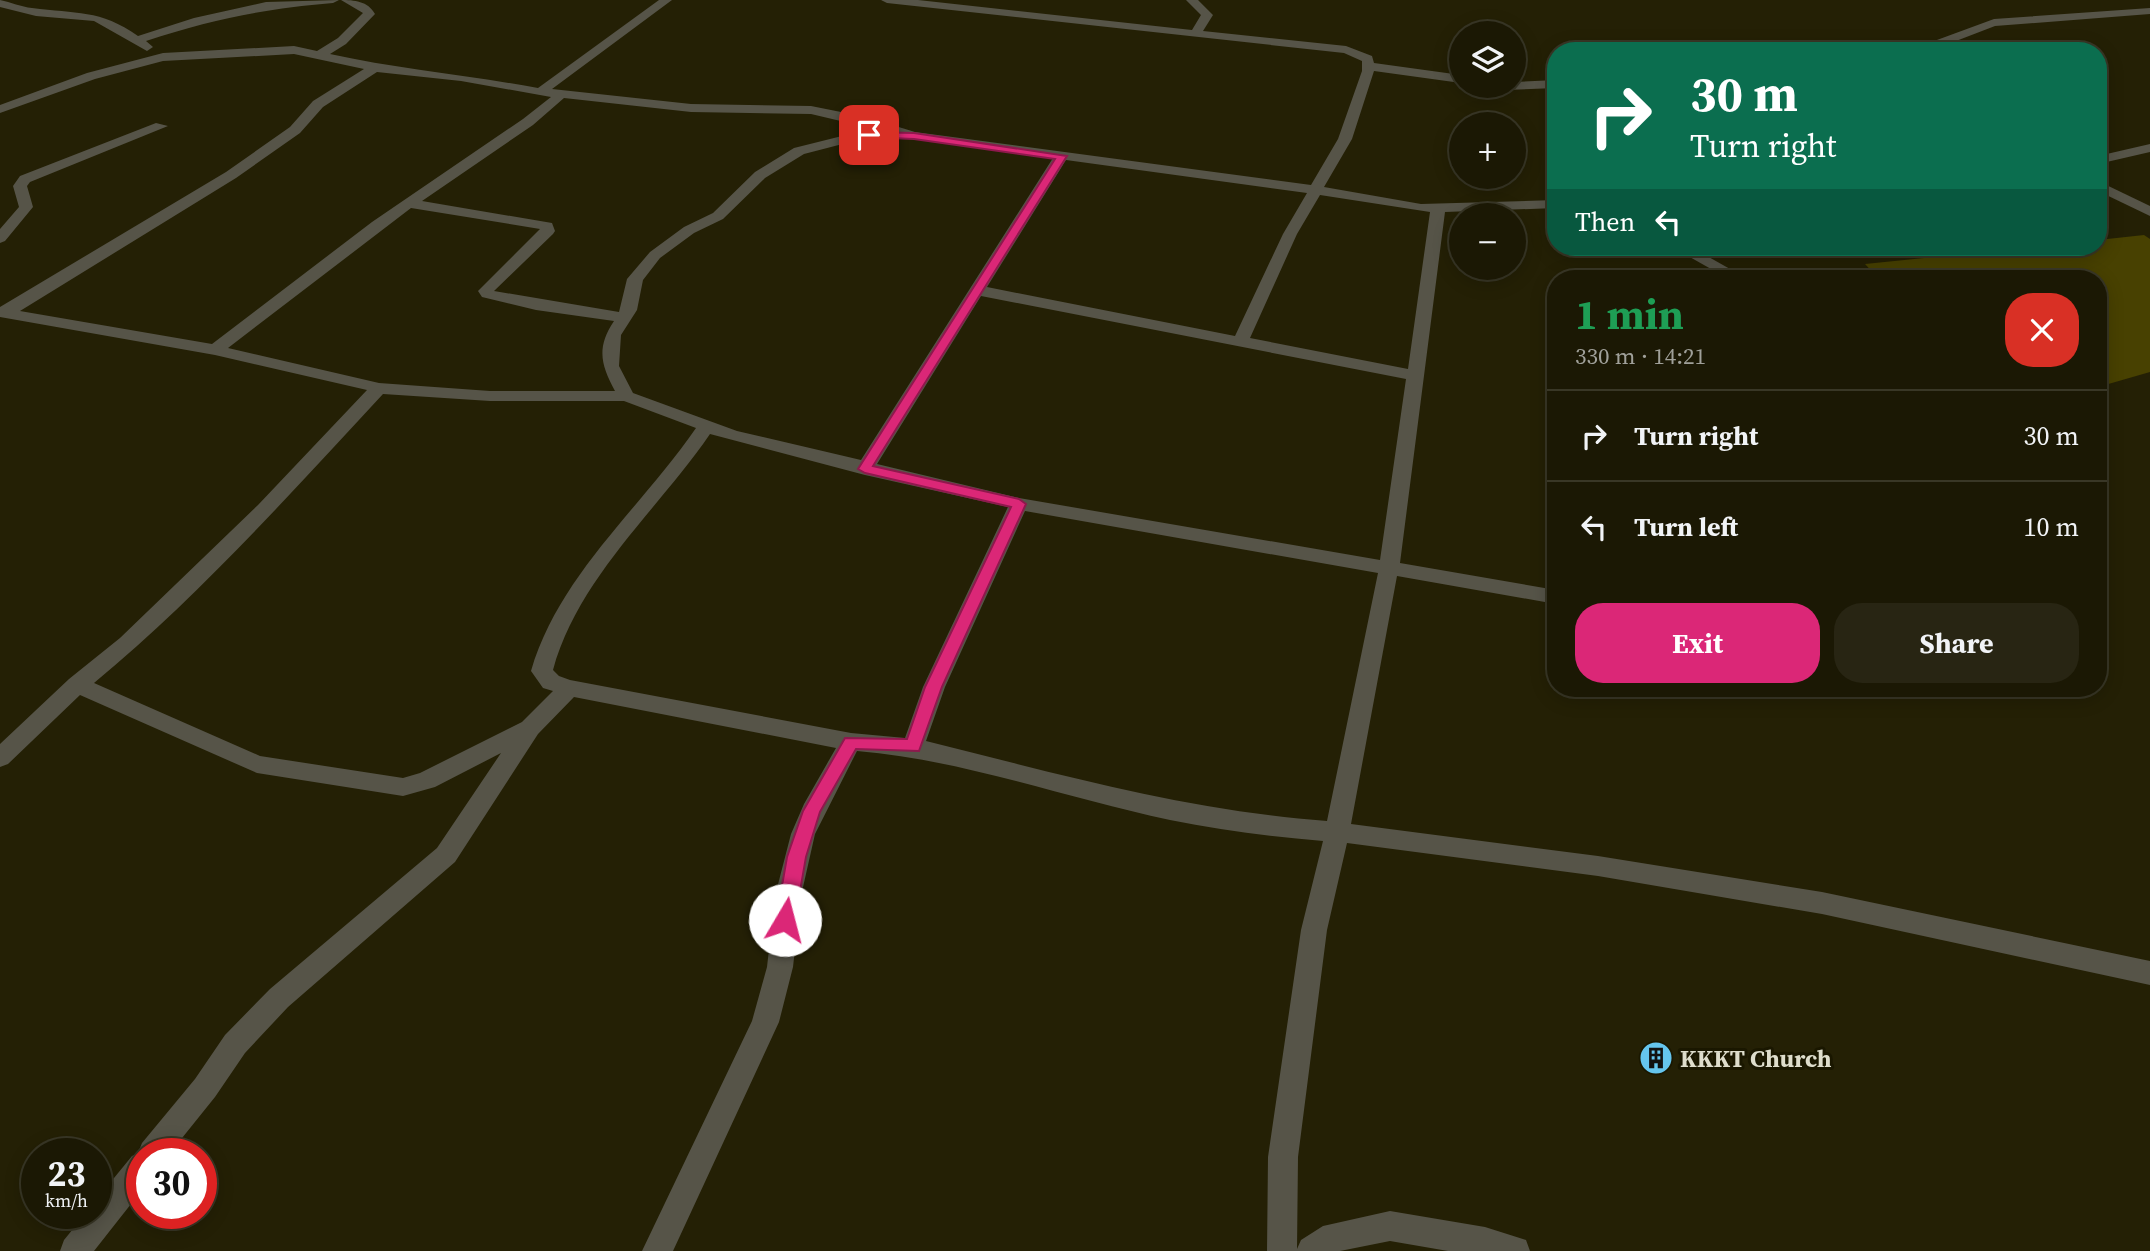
<!DOCTYPE html>
<meta charset="utf-8">
<style>
:root{--surface:#1b1804;--page:#282513;--text:#f1f3f6;--muted:#a0a09a;--line:#393726;--accent:#db2777}
body{margin:0;font-family:"Source Serif 4",serif;background:var(--page);color:var(--text);height:100vh;display:flex;flex-direction:column;font-size:26px;white-space:nowrap}
*{box-sizing:border-box;margin:0}
p{font-size:23px;color:var(--muted)}
.icon{flex:none;width:38px;height:38px;fill:none;stroke:currentColor;stroke-width:2;stroke-linecap:round;stroke-linejoin:round}
.map{position:relative;flex:1;overflow:hidden}
.side{position:absolute;left:1547px;top:270px;width:560px;height:427px;display:flex;flex-direction:column;background:var(--surface);border-radius:28px;box-shadow:0 4px 18px #0003,0 0 0 2px var(--line)}
.side>*{flex:none}
.guide{position:absolute;left:1547px;top:42px;width:560px;height:214px;border-radius:28px;box-shadow:0 4px 18px #0003,0 0 0 2px var(--line);background:#0b6e4f;color:#fff;overflow:hidden}
.fabs{position:absolute;left:1449px;top:21px;display:grid;gap:14px}
.fabs a{display:grid;place-items:center;width:77px;height:77px;border-radius:50%;background:var(--surface);box-shadow:0 4px 18px #0003,0 0 0 2px var(--line);font-size:35px}
.speed{position:absolute;left:21px;top:1138px;display:flex;gap:14px;font-size:35px;font-weight:700;text-align:center}
.speed>*{display:grid;place-content:center;width:91px;height:91px;border-radius:50%;background:var(--surface);box-shadow:0 4px 18px #0003,0 0 0 2px var(--line);line-height:1}
.speed small{font-size:18px;font-weight:400}
.speed .limit{border:10px solid #d22;background:#fff;color:#111}
.pin{position:absolute;display:grid;place-items:center;width:60px;height:60px;color:#fff;margin:-30px;border-radius:14px;box-shadow:0 4px 10px #0006}
.me{position:absolute;width:77px;margin:-38px;rotate:8deg;stroke-linejoin:round;filter:drop-shadow(0 0 5px #0008)}
.turn{display:flex;align-items:center;gap:24px;height:147px;padding:0 28px;font-size:32px}
.turn .icon{width:91px;height:91px;stroke-width:2.5}
.turn b{display:block;font-size:49px;line-height:60px}
.then{display:flex;align-items:center;height:66px;padding:0 28px;background:#0003;gap:14px;font-size:26px}
.round{display:grid;place-items:center;flex:none;width:74px;height:74px;border-radius:28px;background:var(--page)}
.headline{display:flex;align-items:center;justify-content:space-between;height:119px;padding:0 28px}
h1{font-size:42px;font-weight:700;line-height:52px;color:#1e9e55}
.action{display:flex;gap:14px;margin-top:auto;padding:14px 28px}
.action a{flex:1;height:80px;border-radius:28px;background:var(--accent);color:#fff;font-size:28px;font-weight:700;line-height:80px;text-align:center}
.action a+a{background:var(--page);color:var(--text)}
ul{padding:0;list-style:none}
li{display:flex;align-items:center;gap:21px;height:91px;padding:0 28px;border-top:2px solid var(--line)}
li div{flex:1}
li b{display:block;font-size:26px}
li em{font-style:normal}
.map>svg:first-child{display:block}
.green{fill:#484101}
.lines{fill:none;stroke-linecap:round;stroke-linejoin:round}
.minor{fill:#565448;fill-rule:evenodd}
.route{fill:#db2777;stroke:#8e194d;stroke-width:2}
.labels{text-anchor:middle;dominant-baseline:central;stroke-width:6;stroke-linejoin:round;paint-order:stroke}
.near-poi-label{font-size:24px;font-weight:bold;fill:#deddcc;stroke:#1a1700;text-anchor:start}
</style>
<div class="map">
<svg width="2150" height="1251" viewBox="0 0 2150 1251">
<rect width="100%" height="100%" fill="#242005"/>
<path class="green" d="M 2144,235 L 2150,239 L 2150,372 L 2098,387 L 2098,278 L 1878,278 L 1865,264 L 2032,247 L 2098,247 L 2098,240 Z"/>
<g class="lines">
<g class="minor">
<path d="M 0,0 C 11,2 21,7 32,8 C 76,14 100,9 138,36 L 194,18 L 266,2 L 339,0 L 333,3 C 263,9 213,19 146,41 L 153,47 L 147,51 L 94,21 L 36,16 L 0,7 Z"/>
<path d="M 341,0 C 354,0 368,1 375,14 L 346,44 L 330,54 C 398,69 468,75 538,88 L 659,0 L 672,0 L 552,89 L 691,104 L 811,106 L 866,117 L 915,132 L 1311,185 L 1338,139 L 1362,71 L 1362,61 L 1344,53 L 887,3 L 881,0 L 918,0 L 1192,30 L 1201,15 L 1186,0 L 1198,0 L 1213,15 L 1203,31 L 1346,46 L 1372,56 L 1374,63 L 1461,75 L 1461,83 L 1374,71 L 1352,139 L 1324,187 L 1421,204 L 1556,200 L 1556,208 L 1445,212 L 1400,563 L 1556,590 L 1556,604 L 1397,576 L 1351,824 L 1598,856 L 1822,892 L 2150,961 L 2150,985 L 1822,914 L 1598,876 L 1347,843 L 1327,930 L 1298,1157 L 1297,1249 L 1301,1240 L 1323,1226 L 1390,1211 L 1485,1227 L 1526,1240 L 1530,1251 L 1448,1251 L 1390,1241 L 1340,1251 L 1267,1251 L 1268,1157 L 1301,930 L 1323,841 C 1271,837 1220,830 1170,820 C 1065,798 964,760 857,751 L 815,834 L 801,896 L 793,967 L 779,1022 L 673,1251 L 642,1251 L 752,1021 L 767,967 L 775,896 L 791,834 L 804,804 L 836,748 L 574,697 L 538,734 L 455,862 L 288,1007 L 245,1053 L 215,1097 L 170,1153 L 142,1153 L 142,1190 L 94,1251 L 60,1251 L 64,1240 L 86,1213 L 96,1213 L 96,1200 L 132,1156 L 138,1153 L 142,1143 L 195,1079 L 225,1035 L 270,989 L 437,848 L 501,753 L 435,787 L 403,796 L 257,773 L 80,695 L 8,764 L 0,767 L 0,744 L 69,679 L 120,638 L 258,505 L 367,390 L 215,355 L 0,317 L 0,307 L 226,172 L 290,127 L 313,101 L 364,69 L 294,54 L 163,61 L 95,79 L 0,113 L 0,105 L 87,73 L 163,53 L 294,46 L 317,51 L 338,38 L 363,13 ZM 377,72 L 461,81 L 551,97 L 523,119 L 372,222 L 212,344 L 20,311 L 236,178 L 300,133 L 323,107 ZM 564,98 L 691,112 L 811,114 L 883,131 L 858,132 L 794,148 L 755,172 L 713,213 L 684,227 L 650,252 L 627,279 L 619,312 L 494,291 L 553,234 L 555,231 L 552,223 L 422,201 L 533,125 ZM 897,135 L 1053,158 L 861,460 L 737,431 L 633,393 L 619,366 L 621,335 L 637,310 L 643,280 L 660,258 L 694,233 L 723,219 L 765,178 L 804,154 L 858,140 L 890,139 ZM 1066,160 L 1307,193 L 1283,234 L 1235,336 L 987,287 ZM 1320,195 L 1430,212 L 1408,369 L 1250,338 L 1297,234 ZM 411,208 L 540,229 L 478,291 L 482,297 L 536,310 L 614,321 C 596,348 601,365 615,391 L 490,391 L 379,383 L 228,348 ZM 981,296 L 1406,379 L 1380,560 L 1019,498 L 877,464 ZM 383,394 L 490,401 L 624,401 L 696,428 C 641,508 559,575 531,671 L 543,688 L 553,691 L 522,722 L 420,773 L 403,778 L 260,756 L 94,683 C 199,596 291,493 383,394 ZM 710,434 L 865,475 L 1008,507 L 923,687 L 905,738 L 851,733 L 570,680 L 559,676 L 553,670 C 578,578 658,510 710,434 ZM 1025,511 L 1378,573 L 1327,821 C 1190,811 1059,774 926,741 L 945,687 Z"/>
<path d="M 2150,8 L 2150,14 L 1995,26 L 1930,51 L 1907,51 L 1994,19 Z"/>
<path d="M 1556,80 L 1556,88 L 1505,90 L 1499,86 L 1514,86 L 1514,82 Z"/>
<path d="M 156,123 L 168,126 L 30,182 L 27,186 L 33,207 L 5,241 L 0,243 L 0,229 L 19,207 L 13,186 L 20,176 Z"/>
<path d="M 2150,144 L 2150,152 L 2098,164 L 2098,156 Z"/>
<path d="M 2098,181 L 2150,206 L 2150,216 L 2098,191 Z"/>
<path d="M 1672,247 L 1691,247 L 1746,278 L 1727,278 Z"/>
</g>
</g>
<path class="route" d="M 869,132 L 914,133 L 1067,156 L 873,466 L 1019,499 L 1026,504 L 942,687 L 919,751 L 856,749 L 820,812 L 806,857 L 795,920 L 792,926 L 778,926 L 776,920 L 787,857 L 803,811 L 845,738 L 907,739 L 925,687 L 1011,507 L 865,473 L 858,469 L 1055,159 L 914,139 L 866,137 L 864,135 Z"/>
<defs>
<symbol id="building-disc" viewBox="-11 -11 22 22"><circle r="9.5" fill="#65c5ee" stroke="#1a1700"/><path d="M-4-6H4V6H1V3H-1V6H-4ZM-2.5-4.3h1.7v1.8h-1.7ZM.8-4.3h1.7v1.8H.8ZM-2.5-1h1.7V.8h-1.7ZM.8-1h1.7V.8H.8Z" fill="#111"/></symbol>
</defs>
<g fill-rule="evenodd">
<use href="#building-disc" x="1637" y="1039" width="38" height="38"/>
</g>
<g class="labels">
<g class="near-poi-label">
<text x="1680" y="1058">KKKT Church</text>
</g>
</g>
</svg>
<div class="fabs">
<a><svg class="icon" aria-label="layers" viewBox="0 0 24 24"><path d="M12 4l9 5-9 5-9-5zM3 14l9 5 9-5"/></svg></a>
<a>+</a>
<a>−</a>
</div>
<div class="speed"><div>23<small>km/h</small></div><div class="limit">30</div></div>
<div class="pin" style="left:869px;top:135px;background:#d93025"><svg class="icon" aria-label="arrive" viewBox="0 0 24 24"><path d="M6 21V4h12l-3 4 3 4H6"/></svg></div>
<svg class="me" style="left:785px;top:920px" viewBox="-20 -20 40 40"><circle r="19" fill="#fff"/><path d="M0-13L10 11 0 6-10 11z" fill="#db2777"/></svg>
<div class="guide">
<div class="turn"><svg class="icon" aria-label="right" viewBox="0 0 24 24"><path d="M7 20v-9h11M14 6l5 5-5 5"/></svg><div><b>30 m</b>Turn right</div></div>
<div class="then">Then<svg class="icon" aria-label="left" viewBox="0 0 24 24"><path d="M17 20v-9H6M10 6l-5 5 5 5"/></svg></div>
</div>
<section class="side">
<div class="headline"><div><h1>1 min</h1><p>330 m · 14:21</p></div><a class="round" style="background:#d93025;color:#fff"><svg class="icon" aria-label="close" viewBox="0 0 24 24"><path d="M6 6l12 12M18 6L6 18"/></svg></a></div>
<ul>
<li><svg class="icon" aria-label="right" viewBox="0 0 24 24"><path d="M7 20v-9h11M14 6l5 5-5 5"/></svg><div><b>Turn right</b></div><em>30 m</em></li>
<li><svg class="icon" aria-label="left" viewBox="0 0 24 24"><path d="M17 20v-9H6M10 6l-5 5 5 5"/></svg><div><b>Turn left</b></div><em>10 m</em></li>
</ul>
<div class="action"><a>Exit</a><a>Share</a></div>
</section>
</div>
